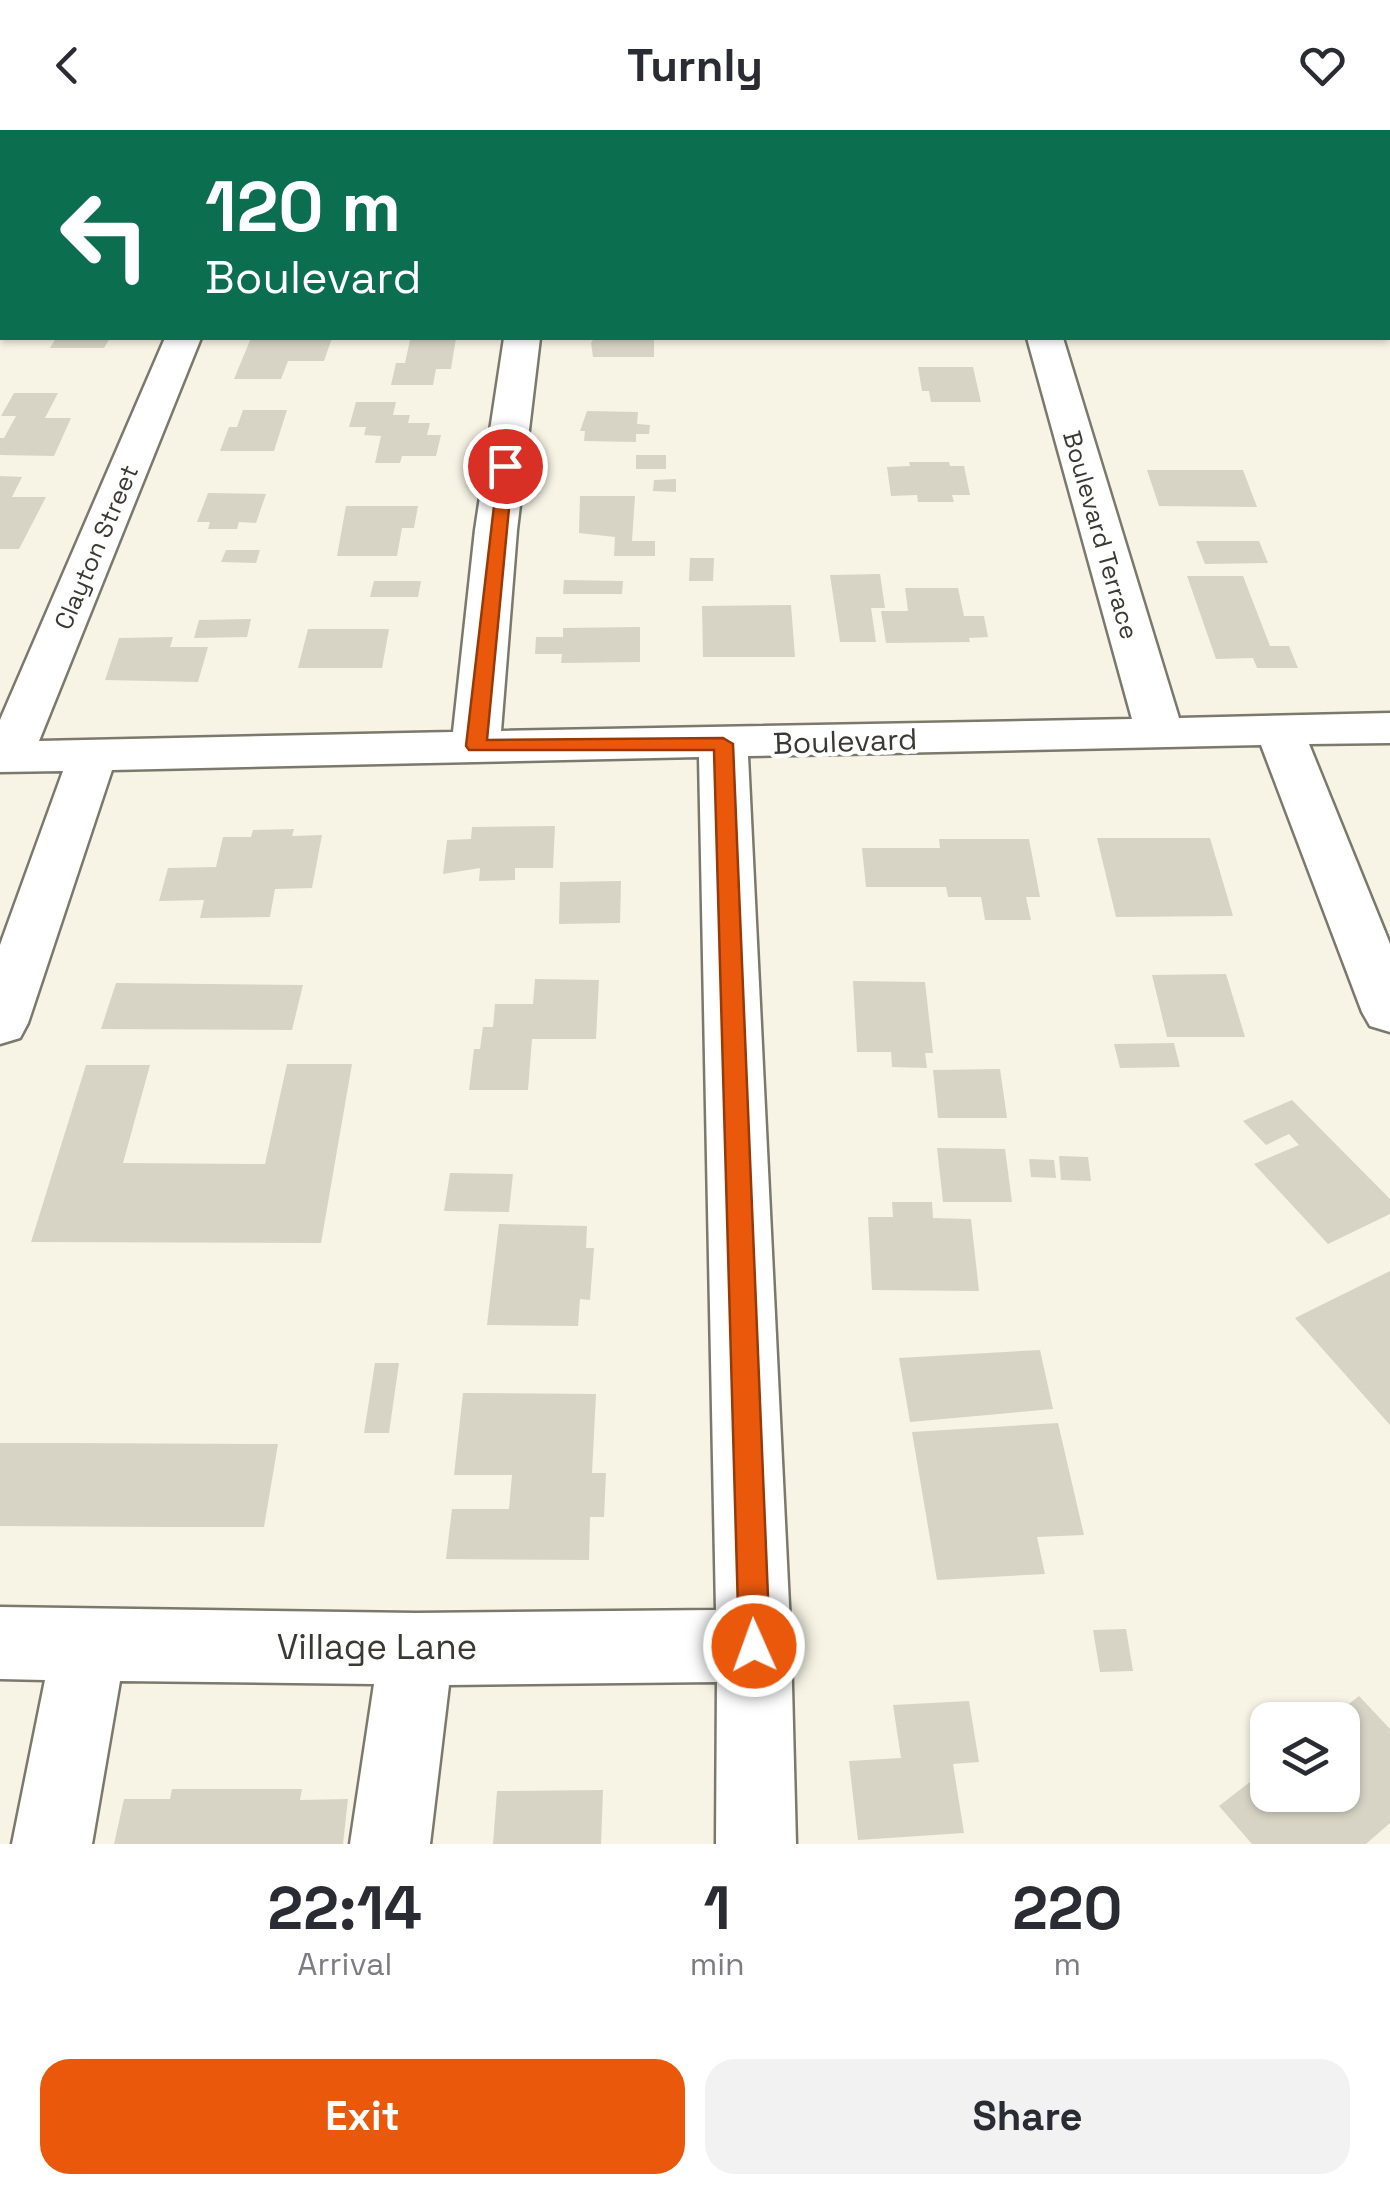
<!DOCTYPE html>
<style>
:root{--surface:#fff;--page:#f2f2f3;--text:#2b2b33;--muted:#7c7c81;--accent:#ea580c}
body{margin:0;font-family:"Space Grotesk",sans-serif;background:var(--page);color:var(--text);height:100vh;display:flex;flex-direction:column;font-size:38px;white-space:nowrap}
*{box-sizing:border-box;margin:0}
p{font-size:32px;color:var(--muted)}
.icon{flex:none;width:55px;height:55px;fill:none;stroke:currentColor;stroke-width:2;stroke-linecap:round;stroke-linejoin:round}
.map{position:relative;height:1714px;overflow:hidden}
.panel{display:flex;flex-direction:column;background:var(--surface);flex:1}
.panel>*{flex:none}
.top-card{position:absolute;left:0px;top:0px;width:1390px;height:210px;box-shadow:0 2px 8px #0004;background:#0b6e4f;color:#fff;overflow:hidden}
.buttons{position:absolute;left:1250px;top:1572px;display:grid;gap:20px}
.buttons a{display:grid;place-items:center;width:110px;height:110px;border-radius:20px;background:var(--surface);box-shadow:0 2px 8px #0004;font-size:50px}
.pin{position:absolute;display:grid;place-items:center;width:85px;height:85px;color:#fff;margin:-42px;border:5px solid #fff;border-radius:50%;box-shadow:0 2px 10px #0007}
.me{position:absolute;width:110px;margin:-55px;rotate:358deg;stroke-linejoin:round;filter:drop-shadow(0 0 8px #0008)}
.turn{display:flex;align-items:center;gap:35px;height:210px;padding:0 40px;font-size:45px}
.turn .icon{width:130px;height:130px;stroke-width:2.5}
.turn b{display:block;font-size:70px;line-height:85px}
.eta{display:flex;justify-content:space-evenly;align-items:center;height:170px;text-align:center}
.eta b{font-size:60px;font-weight:800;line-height:70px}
.button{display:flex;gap:20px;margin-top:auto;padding:20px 40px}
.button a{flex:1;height:115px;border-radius:30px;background:var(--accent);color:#fff;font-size:40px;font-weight:800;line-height:115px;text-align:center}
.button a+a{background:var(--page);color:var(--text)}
header{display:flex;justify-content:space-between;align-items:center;height:130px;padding:0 40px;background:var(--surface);font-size:45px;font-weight:800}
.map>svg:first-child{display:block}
.building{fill:#d7d4c5}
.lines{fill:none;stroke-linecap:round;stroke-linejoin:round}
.minor-casing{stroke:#7b796b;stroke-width:5}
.minor{fill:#fff;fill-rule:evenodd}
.route{fill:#ea580c;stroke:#983908;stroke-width:2.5}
.labels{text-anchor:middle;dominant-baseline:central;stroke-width:9;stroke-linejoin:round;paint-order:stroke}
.far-street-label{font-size:25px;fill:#3a3933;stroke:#fff}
.street-label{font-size:30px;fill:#3a3933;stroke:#fff}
.near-street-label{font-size:35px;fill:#3a3933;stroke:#fff}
</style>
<header><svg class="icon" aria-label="back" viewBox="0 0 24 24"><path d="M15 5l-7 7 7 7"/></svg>Turnly<svg class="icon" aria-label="heart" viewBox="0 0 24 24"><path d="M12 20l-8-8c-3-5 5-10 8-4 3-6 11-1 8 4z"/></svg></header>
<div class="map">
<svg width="1390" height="1714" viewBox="0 0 1390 1714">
<rect width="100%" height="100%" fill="#f7f4e5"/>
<g class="building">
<path d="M 56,208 L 110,208 L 104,218 L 50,218 Z"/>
<path d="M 251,208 L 332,208 L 324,231 L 288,231 L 281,249 L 234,249 Z"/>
<path d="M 422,208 L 456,208 L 451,239 L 436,239 L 433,255 L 391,255 L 396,233 L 405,233 L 410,210 Z"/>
<path d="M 594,208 L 654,210 L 654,227 L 593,227 L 591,213 Z"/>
<path d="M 918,237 L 973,237 L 981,272 L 931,272 L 929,261 L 922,261 Z"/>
<path d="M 14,263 L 58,263 L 45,288 L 71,288 L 54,326 L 0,325 L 0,308 L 4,308 L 16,286 L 1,286 Z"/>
<path d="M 356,272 L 396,272 L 393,285 L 410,285 L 408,293 L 430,293 L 427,305 L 441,305 L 436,326 L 402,326 L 400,333 L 375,333 L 381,306 L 364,305 L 366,297 L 349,297 Z"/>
<path d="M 243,280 L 287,280 L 274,321 L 220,321 L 229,297 L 237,297 Z"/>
<path d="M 587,281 L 638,282 L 637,294 L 650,295 L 649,304 L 636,304 L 636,312 L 584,311 L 585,301 L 580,301 Z"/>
<rect x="636" y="325" width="30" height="14"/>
<path d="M 909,332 L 949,332 L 950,336 L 964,336 L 970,365 L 952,365 L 954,372 L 918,372 L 917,365 L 891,366 L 887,337 L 910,336 Z"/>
<path d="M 1147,340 L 1243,340 L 1257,377 L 1159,376 Z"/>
<path d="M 0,346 L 22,347 L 12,367 L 46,367 L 19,419 L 0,419 Z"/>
<path d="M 676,349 L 676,362 L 653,361 L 654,350 Z"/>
<path d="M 208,363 L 266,364 L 256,393 L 239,392 L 237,399 L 208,399 L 210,392 L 197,392 Z"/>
<path d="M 580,366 L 635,366 L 632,411 L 655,411 L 655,426 L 614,426 L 615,407 L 579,403 Z"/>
<path d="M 346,376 L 418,376 L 414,398 L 402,398 L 397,426 L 337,426 Z"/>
<path d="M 1196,411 L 1259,411 L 1268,433 L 1205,434 Z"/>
<path d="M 226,420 L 260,420 L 256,433 L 221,432 Z"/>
<path d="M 690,428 L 714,428 L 713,451 L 689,451 Z"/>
<path d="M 880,444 L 885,478 L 871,478 L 876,512 L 840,512 L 830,445 Z"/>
<path d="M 1187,446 L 1243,446 L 1270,516 L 1289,516 L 1298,538 L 1257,538 L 1253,528 L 1216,529 Z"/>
<path d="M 564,450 L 623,451 L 622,464 L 563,464 Z"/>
<path d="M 374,451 L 421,451 L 418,467 L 370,467 Z"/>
<path d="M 905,458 L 958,458 L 964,486 L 984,486 L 988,507 L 969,508 L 970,512 L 886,513 L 881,481 L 908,481 Z"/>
<path d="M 791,475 L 795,527 L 703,527 L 702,476 Z"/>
<path d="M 251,489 L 247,507 L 194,508 L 199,490 Z"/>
<path d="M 640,497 L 640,532 L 561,533 L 562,524 L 535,524 L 536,507 L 563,507 L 563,498 Z"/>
<path d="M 308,499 L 389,499 L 382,538 L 298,538 Z"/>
<path d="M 173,507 L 170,517 L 208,517 L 198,552 L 105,550 L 119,508 Z"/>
<path d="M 555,696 L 553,738 L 515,738 L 515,750 L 479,751 L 480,738 L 443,744 L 447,710 L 471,709 L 472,697 Z"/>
<path d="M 294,699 L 292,706 L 322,705 L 312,758 L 275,759 L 270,787 L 200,788 L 204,770 L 159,771 L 168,738 L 216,737 L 223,707 L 251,707 L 253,700 Z"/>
<path d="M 1097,708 L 1210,708 L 1233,786 L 1116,787 Z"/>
<path d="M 939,709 L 1029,709 L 1040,767 L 1026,767 L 1031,790 L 985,790 L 981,767 L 948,767 L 946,757 L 866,757 L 862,718 L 940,718 Z"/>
<path d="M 621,751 L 620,793 L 559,794 L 560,752 Z"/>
<path d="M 1226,844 L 1245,907 L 1167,907 L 1152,845 Z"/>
<path d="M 535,849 L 599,850 L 596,909 L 532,909 L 528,960 L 469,960 L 474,919 L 480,919 L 483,897 L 493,897 L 495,874 L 533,874 Z"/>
<path d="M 853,851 L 925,852 L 933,923 L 925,923 L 927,938 L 892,937 L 891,922 L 857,922 Z"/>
<path d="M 116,853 L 303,855 L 292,900 L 101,899 Z"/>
<path d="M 1174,913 L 1180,937 L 1120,938 L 1114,914 Z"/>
<path d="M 287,934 L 352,934 L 321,1113 L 31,1112 L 86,935 L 150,935 L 123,1033 L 265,1034 Z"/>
<path d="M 1000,939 L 1007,988 L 938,988 L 933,940 Z"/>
<path d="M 1292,970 L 1390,1069 L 1390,1084 L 1328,1114 L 1254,1034 L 1299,1015 L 1289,1004 L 1266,1015 L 1243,991 Z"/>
<path d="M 937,1018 L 1005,1019 L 1012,1072 L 943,1072 Z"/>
<path d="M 1059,1026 L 1088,1027 L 1091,1051 L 1061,1050 Z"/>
<path d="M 1029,1029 L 1054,1030 L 1056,1048 L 1031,1047 Z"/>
<path d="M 450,1043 L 513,1044 L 509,1082 L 444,1081 Z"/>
<path d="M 892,1072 L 932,1072 L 933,1088 L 971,1089 L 979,1161 L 872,1160 L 868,1087 L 893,1087 Z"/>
<path d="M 499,1094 L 587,1096 L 586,1118 L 594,1118 L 590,1170 L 580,1169 L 578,1196 L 487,1195 Z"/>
<path d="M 1390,1141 L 1390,1295 L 1295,1188 Z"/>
<path d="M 1040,1220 L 1053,1279 L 910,1292 L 899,1228 Z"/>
<path d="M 375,1233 L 399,1233 L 389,1303 L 364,1303 Z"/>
<path d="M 463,1263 L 596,1264 L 592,1343 L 606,1343 L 604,1387 L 590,1387 L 589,1430 L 446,1429 L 452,1379 L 509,1379 L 512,1345 L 454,1345 Z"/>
<path d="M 1058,1293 L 1084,1405 L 1037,1407 L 1045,1444 L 937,1450 L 912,1302 Z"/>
<path d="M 0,1313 L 67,1313 L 278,1314 L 264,1397 L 162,1397 L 0,1396 Z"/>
<path d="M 1126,1499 L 1133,1541 L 1100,1542 L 1093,1500 Z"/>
<path d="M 1359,1566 L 1390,1599 L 1390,1693 L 1366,1714 L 1252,1714 L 1219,1676 L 1268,1638 L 1268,1665 L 1342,1665 L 1342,1590 L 1328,1590 Z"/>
<path d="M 969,1571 L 979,1632 L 953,1634 L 964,1703 L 858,1710 L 849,1631 L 901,1628 L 893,1575 Z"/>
<path d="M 172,1659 L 302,1659 L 300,1670 L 348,1669 L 343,1714 L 114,1714 L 124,1669 L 170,1669 Z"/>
<path d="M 603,1660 L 601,1714 L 493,1714 L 497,1661 Z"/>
</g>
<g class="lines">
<defs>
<g id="minor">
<rect x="0" y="31" width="2" height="18"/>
<path d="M 165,208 L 201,208 L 39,611 L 453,602 L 475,400 L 504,208 L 540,208 L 517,400 L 501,601 L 1132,589 L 1027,208 L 1063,208 L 1179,588 L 1390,583 L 1390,613 L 1309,614 L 1390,814 L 1390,902 L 1370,896 L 1362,882 L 1261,615 L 748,626 L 791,1516 L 796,1714 L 716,1714 L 717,1552 L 449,1555 L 430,1714 L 350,1714 L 374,1554 L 120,1551 L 92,1714 L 12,1714 L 45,1550 L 0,1549 L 0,1477 L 416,1483 L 716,1480 L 699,627 L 112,640 L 28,893 L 20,908 L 0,914 L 0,815 L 63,641 L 0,642 L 0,590 Z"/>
</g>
</defs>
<use href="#minor" class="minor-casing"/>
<use href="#minor" class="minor"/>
</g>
<path class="route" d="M 499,333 L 513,336 L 487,610 L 723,608 L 733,614 L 770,1516 L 765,1527 L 754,1531 L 743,1527 L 739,1516 L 714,620 L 469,620 L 466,616 Z"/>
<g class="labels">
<g class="far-street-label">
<text transform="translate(1101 405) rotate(74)">Boulevard Terrace</text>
<text transform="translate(96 417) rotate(-67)">Clayton Street</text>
</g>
<g class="street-label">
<text transform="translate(845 611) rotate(-2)">Boulevard</text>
</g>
<g class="near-street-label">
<text x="377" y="1517">Village Lane</text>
</g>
</g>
</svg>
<div class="buttons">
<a><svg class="icon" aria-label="layers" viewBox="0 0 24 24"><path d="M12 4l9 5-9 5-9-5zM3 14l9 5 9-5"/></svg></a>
</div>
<div class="pin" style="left:505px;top:336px;background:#d93025"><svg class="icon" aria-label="arrive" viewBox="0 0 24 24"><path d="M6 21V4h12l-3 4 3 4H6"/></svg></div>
<svg class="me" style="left:754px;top:1516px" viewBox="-20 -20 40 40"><circle r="17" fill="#ea580c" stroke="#fff" stroke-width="3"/><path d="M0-11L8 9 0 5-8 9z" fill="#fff"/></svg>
<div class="top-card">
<div class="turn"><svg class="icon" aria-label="left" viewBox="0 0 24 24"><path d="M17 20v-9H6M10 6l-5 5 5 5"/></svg><div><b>120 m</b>Boulevard</div></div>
</div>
</div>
<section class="panel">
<div class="eta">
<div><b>22:14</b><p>Arrival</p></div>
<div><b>1</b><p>min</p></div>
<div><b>220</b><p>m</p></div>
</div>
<div class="button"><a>Exit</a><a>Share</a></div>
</section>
